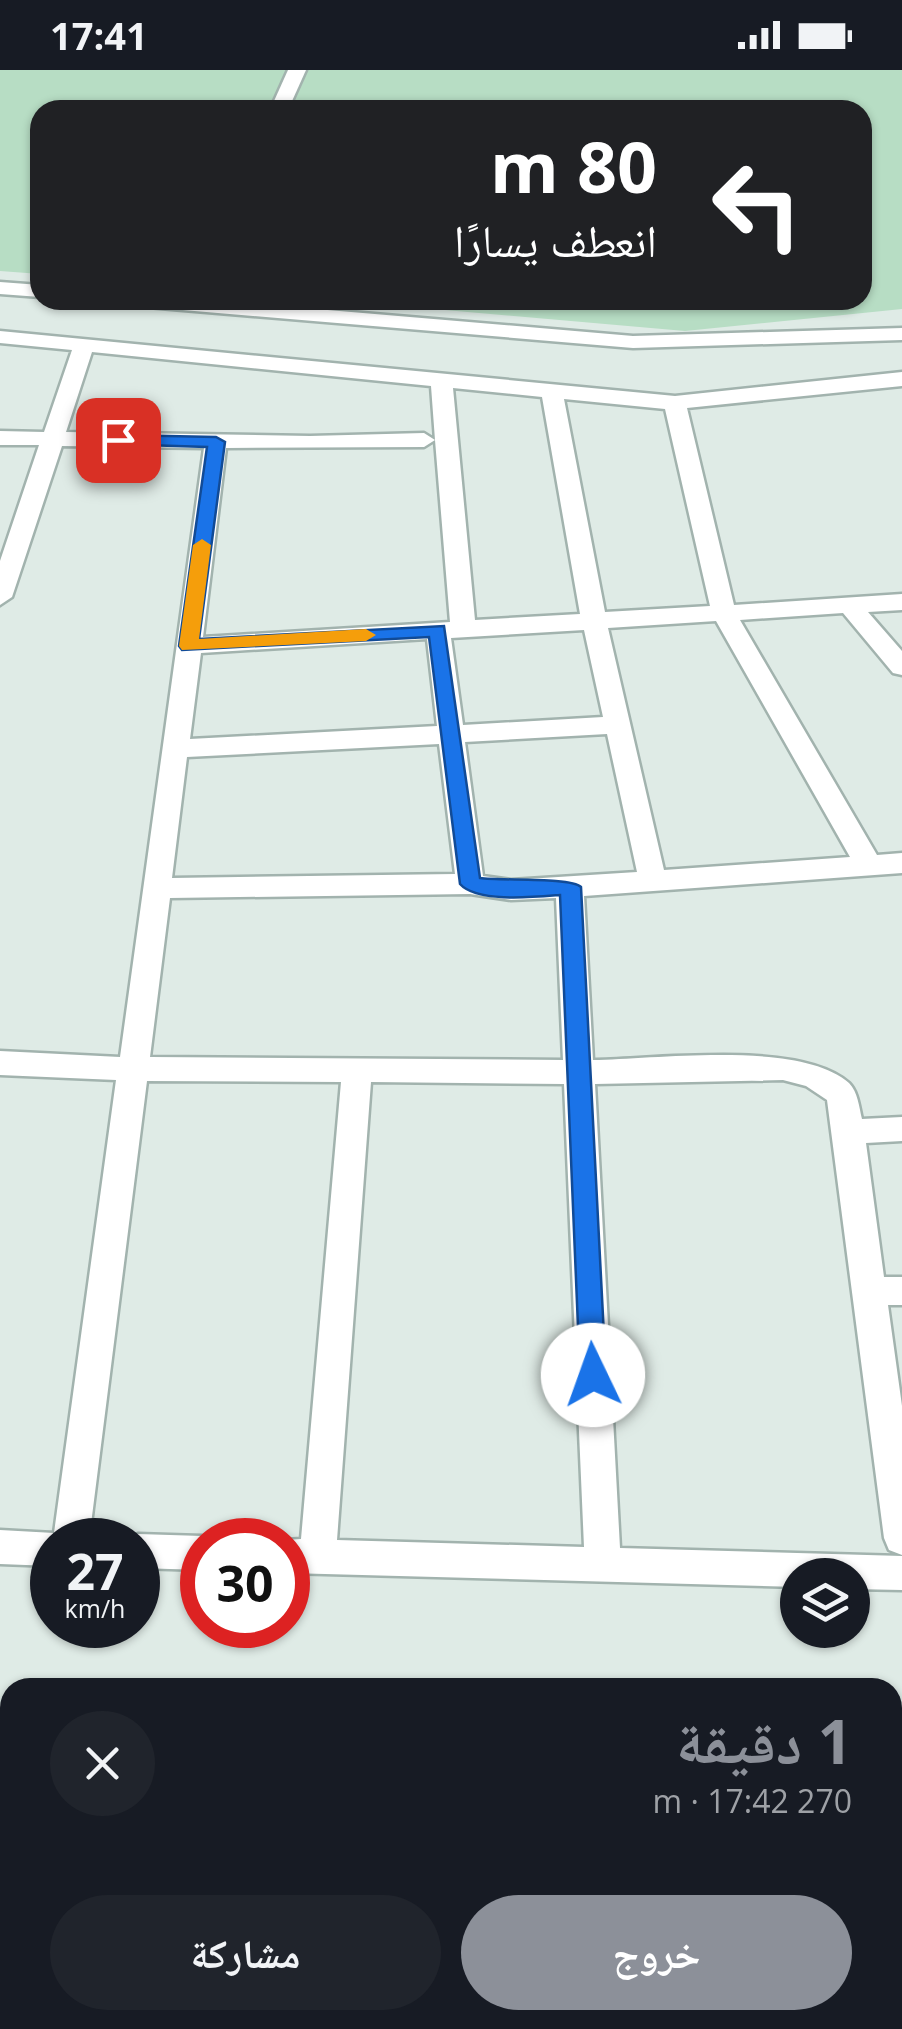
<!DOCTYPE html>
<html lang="ar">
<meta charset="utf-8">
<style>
:root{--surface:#171b24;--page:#20242c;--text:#f1f3f6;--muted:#9ea1a6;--accent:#8c9099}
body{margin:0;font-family:"Open Sans","Noto Naskh Arabic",sans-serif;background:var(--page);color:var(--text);direction:rtl;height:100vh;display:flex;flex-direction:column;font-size:38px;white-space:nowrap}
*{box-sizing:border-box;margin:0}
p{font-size:32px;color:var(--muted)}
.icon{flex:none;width:55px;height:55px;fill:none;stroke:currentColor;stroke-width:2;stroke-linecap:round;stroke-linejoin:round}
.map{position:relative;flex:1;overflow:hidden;direction:ltr}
.panel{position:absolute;left:0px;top:1608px;width:902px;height:352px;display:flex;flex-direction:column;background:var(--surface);border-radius:30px 30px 0 0;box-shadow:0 2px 8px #0004;direction:rtl}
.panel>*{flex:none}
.top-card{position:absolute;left:30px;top:30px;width:842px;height:210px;border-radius:30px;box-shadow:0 2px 8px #0004;direction:rtl;background:#202124;color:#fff;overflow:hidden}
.controls{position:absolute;left:780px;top:1488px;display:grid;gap:20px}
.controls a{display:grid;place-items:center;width:90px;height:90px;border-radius:50%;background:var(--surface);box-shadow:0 2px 8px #0004;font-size:50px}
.speed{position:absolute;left:30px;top:1448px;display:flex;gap:20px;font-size:50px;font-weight:700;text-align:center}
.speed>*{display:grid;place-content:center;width:130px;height:130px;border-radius:50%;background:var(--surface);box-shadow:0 2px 8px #0004;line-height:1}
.speed small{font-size:25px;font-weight:400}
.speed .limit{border:15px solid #d22;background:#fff;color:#111}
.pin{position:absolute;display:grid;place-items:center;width:85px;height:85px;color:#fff;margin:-42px;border-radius:20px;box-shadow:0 5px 15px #0006}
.me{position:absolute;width:110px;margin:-55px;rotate:357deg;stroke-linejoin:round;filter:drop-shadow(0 0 8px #0008)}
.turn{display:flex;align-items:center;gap:35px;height:210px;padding:0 50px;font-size:45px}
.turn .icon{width:130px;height:130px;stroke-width:2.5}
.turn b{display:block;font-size:70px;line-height:85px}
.round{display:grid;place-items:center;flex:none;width:105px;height:105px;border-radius:52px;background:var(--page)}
.summary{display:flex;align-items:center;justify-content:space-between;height:170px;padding:0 50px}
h1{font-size:60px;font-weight:700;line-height:75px;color:var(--accent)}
.primary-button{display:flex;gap:20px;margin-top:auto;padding:20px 50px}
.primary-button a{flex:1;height:115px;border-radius:60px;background:var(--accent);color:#fff;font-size:40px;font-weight:700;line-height:115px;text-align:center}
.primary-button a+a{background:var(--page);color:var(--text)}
.status{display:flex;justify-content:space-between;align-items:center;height:70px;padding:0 50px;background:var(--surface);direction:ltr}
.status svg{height:28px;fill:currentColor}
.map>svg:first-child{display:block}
.green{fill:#b7ddc4}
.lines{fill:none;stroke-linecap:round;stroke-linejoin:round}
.minor-casing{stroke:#a2b3ae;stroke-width:5}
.minor{fill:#fff;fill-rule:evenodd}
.route{fill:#1a73e8;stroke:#114b97;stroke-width:2.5}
.slow{fill:#f59e0b}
</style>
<div class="status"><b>17:41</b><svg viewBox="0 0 49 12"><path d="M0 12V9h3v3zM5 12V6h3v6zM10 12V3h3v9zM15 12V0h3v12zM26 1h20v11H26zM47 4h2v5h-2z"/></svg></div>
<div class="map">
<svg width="902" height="1959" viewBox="0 0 902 1959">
<rect width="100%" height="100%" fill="#dfebe6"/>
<path class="green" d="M 0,0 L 902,0 L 902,239 L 685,261 L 332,230 L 862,230 L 862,40 L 40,40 L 40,204 L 0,201 Z"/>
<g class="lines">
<defs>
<g id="minor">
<path d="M 288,0 L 306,0 L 288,40 L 270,40 Z"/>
<path d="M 0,212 L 40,215 L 40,227 L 0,224 Z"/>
<path d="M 126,230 L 210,230 L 633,266 L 902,258 L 902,270 L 633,278 L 136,236 Z"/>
<path d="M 0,261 L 675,326 L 902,302 L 902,316 L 687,338 L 734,535 L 902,524 L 902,540 L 868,542 L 902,581 L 902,605 L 893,603 L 843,543 L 740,550 L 877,785 L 902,783 L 902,803 L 584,826 L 593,990 C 658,989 801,970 849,1013 C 858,1022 859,1037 862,1049 L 902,1047 L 902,1071 L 866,1073 L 884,1207 L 902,1207 L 902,1235 L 888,1235 L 902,1336 L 902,1485 L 889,1480 L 884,1468 L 827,1030 L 806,1016 L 783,1010 L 595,1014 L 620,1478 L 902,1486 L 902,1520 L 852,1519 L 852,1505 L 798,1505 L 798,1517 L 288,1503 L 285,1470 L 301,1469 L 341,1012 L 147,1011 L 89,1470 L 52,1470 L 52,1496 L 0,1494 L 0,1460 L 54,1463 L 116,1010 L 0,1005 L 0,981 L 120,987 L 204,378 L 62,376 L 12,527 L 0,535 L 0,491 L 39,375 L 0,375 L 0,361 L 44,362 L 72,280 L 0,273 ZM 92,282 L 431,316 L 435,370 L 424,363 L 310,366 L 66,362 ZM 453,318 L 542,327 L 580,544 L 475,550 ZM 564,329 L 665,339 L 710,536 L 605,542 ZM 435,370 L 450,552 L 203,567 L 226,378 L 424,377 ZM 716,551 L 850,787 L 664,800 L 608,558 ZM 584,560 L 603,647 L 463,655 L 451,568 ZM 427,569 L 437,656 L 190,669 L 201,583 ZM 607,664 L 637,802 L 511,810 L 483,806 L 465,672 ZM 439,674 L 455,804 L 172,808 L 187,687 ZM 470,824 L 511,830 L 556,828 L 563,990 L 150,987 L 170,828 ZM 371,1012 L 564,1014 L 584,1477 L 337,1470 Z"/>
<path d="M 138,1464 L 202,1466 L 212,1470 L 202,1470 L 202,1500 L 138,1498 L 138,1470 L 125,1470 Z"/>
<rect x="0" y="1643" width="10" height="38"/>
<rect x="892" y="1694" width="10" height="40"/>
</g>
</defs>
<use href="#minor" class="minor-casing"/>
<use href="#minor" class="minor"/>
</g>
<path class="route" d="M 118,365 L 216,367 L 225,372 L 199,569 L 444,556 L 480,808 C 502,811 571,807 581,817 L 606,1305 L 602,1313 L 593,1317 L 584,1313 L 580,1305 L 560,825 C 535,827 477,833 460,814 L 429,567 L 182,580 L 179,576 L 207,377 L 112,374 L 109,370 Z"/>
<path class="slow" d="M 202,469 L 211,475 L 199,569 L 366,559 L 376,565 L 366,571 L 182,580 L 179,576 L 193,475 Z"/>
</svg>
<div class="controls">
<a><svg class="icon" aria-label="layers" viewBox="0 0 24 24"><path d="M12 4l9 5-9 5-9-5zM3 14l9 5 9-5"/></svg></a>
</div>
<div class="speed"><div>27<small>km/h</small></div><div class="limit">30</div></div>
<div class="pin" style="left:118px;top:370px;background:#d93025"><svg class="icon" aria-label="arrive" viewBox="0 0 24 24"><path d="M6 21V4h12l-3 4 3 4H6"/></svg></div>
<svg class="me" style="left:593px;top:1305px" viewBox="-20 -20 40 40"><circle r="19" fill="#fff"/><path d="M0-13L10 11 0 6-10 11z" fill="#1a73e8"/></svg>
<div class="top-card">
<div class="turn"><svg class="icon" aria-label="left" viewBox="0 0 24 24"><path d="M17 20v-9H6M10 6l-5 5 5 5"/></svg><div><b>80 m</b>انعطف يسارًا</div></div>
</div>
<section class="panel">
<div class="summary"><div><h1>1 دقيقة</h1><p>270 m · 17:42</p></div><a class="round"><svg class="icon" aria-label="close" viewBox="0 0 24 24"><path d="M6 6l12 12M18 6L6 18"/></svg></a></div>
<div class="primary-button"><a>خروج</a><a>مشاركة</a></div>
</section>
</div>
